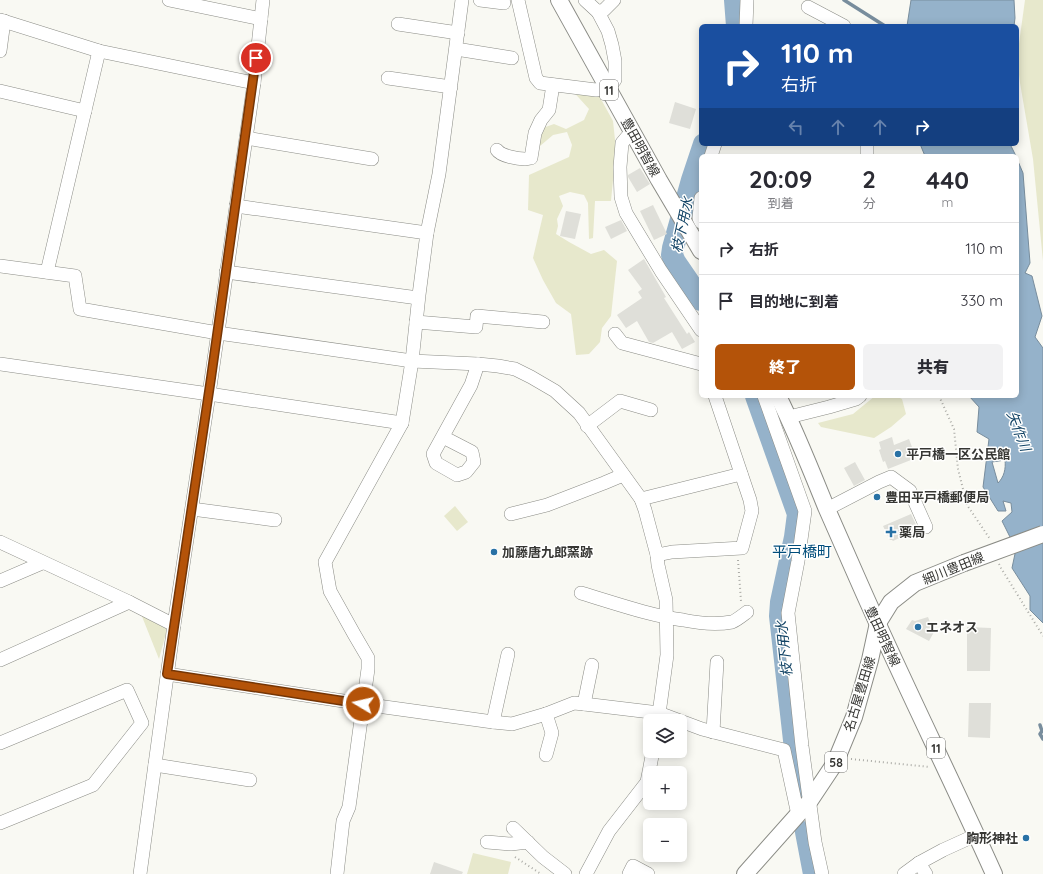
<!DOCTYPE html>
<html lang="ja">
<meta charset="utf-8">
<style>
:root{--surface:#fff;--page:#f2f2f3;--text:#2b2b33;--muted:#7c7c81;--line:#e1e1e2;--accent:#b45309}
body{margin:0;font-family:Quicksand,"Noto Sans JP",sans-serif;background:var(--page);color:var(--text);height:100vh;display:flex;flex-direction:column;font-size:15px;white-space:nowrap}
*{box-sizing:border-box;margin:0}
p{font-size:13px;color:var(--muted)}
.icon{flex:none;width:22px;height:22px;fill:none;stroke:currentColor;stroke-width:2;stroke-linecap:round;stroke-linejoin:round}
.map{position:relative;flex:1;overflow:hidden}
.details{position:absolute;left:699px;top:154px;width:320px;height:244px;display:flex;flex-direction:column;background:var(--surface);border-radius:6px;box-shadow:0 2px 10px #0003}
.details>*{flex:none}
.banner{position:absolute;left:699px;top:24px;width:320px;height:122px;border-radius:6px;box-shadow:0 2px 10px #0003;background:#1a4fa0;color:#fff;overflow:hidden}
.buttons{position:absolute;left:643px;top:714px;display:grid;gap:8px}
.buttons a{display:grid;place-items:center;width:44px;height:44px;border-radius:6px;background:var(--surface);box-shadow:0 2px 10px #0003;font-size:20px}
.pin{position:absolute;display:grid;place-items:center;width:34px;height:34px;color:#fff;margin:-17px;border:2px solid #fff;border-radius:50%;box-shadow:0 1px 4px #0007}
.me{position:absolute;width:44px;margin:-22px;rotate:279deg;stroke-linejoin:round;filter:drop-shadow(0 0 3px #0008)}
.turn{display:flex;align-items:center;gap:14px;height:84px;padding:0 16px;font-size:18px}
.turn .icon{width:52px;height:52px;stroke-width:2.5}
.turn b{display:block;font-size:28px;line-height:34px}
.lanes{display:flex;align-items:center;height:38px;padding:0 16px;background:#0003;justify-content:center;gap:20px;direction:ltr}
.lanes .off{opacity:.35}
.eta{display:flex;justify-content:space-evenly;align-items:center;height:68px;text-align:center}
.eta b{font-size:24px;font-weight:800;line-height:28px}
.action{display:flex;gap:8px;margin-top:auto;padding:8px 16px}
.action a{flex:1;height:46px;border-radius:6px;background:var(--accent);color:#fff;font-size:16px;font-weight:800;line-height:46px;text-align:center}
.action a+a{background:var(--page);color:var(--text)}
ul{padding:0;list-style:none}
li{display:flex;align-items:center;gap:12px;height:52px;padding:0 16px;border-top:1px solid var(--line)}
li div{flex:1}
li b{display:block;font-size:15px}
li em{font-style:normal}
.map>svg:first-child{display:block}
.green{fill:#e7e8cc}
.water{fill:#95b2ca;stroke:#788d9d;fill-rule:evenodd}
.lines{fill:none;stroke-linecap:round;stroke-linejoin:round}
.stream{stroke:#788d9d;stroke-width:3.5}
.river{stroke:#95b2ca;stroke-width:22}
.building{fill:#dfdfd9}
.minor-casing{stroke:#8b8c86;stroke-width:14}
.major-casing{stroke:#8b8c86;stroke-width:18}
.path{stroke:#ababa6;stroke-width:2;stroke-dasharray:1 3;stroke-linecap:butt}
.minor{stroke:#fff;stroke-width:13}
.major{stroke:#fff;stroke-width:16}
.major-bridge-casing{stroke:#8b8c86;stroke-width:18;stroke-linecap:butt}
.major-bridge{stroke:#fff;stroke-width:16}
.route-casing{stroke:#753606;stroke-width:10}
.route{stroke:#b45309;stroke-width:7}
.poi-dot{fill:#2871a5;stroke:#fffffe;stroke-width:1.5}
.labels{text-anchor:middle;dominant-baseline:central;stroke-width:3;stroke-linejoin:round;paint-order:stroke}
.shield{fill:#fffffe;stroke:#727270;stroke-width:1}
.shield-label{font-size:12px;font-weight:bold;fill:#363633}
.street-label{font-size:13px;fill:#363633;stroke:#fffffe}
.poi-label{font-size:13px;font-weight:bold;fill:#363633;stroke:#fffffe;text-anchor:start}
.water-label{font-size:14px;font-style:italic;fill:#134466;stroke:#fffffe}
.quarter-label{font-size:15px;fill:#004d7b;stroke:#fffffe}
</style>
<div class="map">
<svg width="1043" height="874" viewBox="0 0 1043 874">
<rect width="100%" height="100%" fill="#f9f9f3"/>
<g class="green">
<path d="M 1025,0 L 1043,0 L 1043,261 L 1033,159 L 1020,83 L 1017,58 Z"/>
<path d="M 570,88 L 597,92 L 613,121 L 616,149 L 611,201 L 595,201 L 593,238 L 589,239 L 588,203 L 584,195 L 570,192 L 559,196 L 563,206 L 557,219 L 558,226 L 556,234 L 569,242 L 591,254 L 604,250 L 617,261 L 611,316 L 602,328 L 600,342 L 589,354 L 576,355 L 571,314 L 556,303 L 543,280 L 533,258 L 543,215 L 528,210 L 529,175 L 569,157 L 572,145 L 567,132 L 553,135 L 540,146 L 535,143 L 540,129 L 554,124 L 566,129 L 584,120 L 589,109 Z"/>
<path d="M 875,396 L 896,396 L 902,399 L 906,414 L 891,427 L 874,438 L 821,427 L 818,423 L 853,414 Z"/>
<path d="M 455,506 L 468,522 L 457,531 L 444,516 Z"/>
<path d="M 141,614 L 168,626 L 159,659 Z"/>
<path d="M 473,853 L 511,862 L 508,874 L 467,874 Z"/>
</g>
<g class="water">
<path d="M 911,0 L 1014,0 L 1015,18 L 1014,26 L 907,26 Z"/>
<path d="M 920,144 L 1010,144 L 1016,156 L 925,156 Z"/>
<path d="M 1017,159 L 1023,173 L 1030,263 L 1025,273 L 1032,276 L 1042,316 L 1035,337 L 1043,348 L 1043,623 L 1030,610 L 1030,596 L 1012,568 L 1016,549 L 1002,521 L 1012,512 L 1011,503 L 1003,501 L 1006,511 L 998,511 L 983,487 L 989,439 L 977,432 L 979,407 L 969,396 L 1017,396 ZM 1005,460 C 1006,469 1004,477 998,483 L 992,462 Z"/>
</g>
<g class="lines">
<g class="stream">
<path d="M 844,0 L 885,26"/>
<path d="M 1040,725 L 1042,731 L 1040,734 L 1043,739"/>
</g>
<g class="river">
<path d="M 735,0 L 737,26"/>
<path d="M 701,300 L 675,262 L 672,255 L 673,248 L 692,180 L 704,144"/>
<path d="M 756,396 L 798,514 L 795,537 L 781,602 L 780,616 L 795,749 L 801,789"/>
<path d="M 806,832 L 814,874"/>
</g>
</g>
<g class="building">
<path d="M 675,102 L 696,109 L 690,129 L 669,123 Z"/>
<path d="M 640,168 L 650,184 L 637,192 L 628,177 L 628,175 Z"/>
<path d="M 653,205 L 667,234 L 654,240 L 640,211 Z"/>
<path d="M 566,211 L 581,214 L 575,239 L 560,236 Z"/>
<path d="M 621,220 L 627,231 L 611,239 L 605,227 Z"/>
<path d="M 644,259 L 666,297 L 664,298 L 687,334 L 689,332 L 695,342 L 682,349 L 672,332 L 653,343 L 649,342 L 637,321 L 626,328 L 617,315 L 642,298 L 638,292 L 642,289 L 628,270 Z"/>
<path d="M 892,437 L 894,445 L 909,439 L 916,458 L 888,469 L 885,461 L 883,462 L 879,450 L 881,449 L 879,442 Z"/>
<path d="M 855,462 L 865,480 L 854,486 L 844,468 Z"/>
<path d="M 911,514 L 918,529 L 893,541 L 892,540 L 890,540 L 883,526 Z"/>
<path d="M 928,617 L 934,632 L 929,641 L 906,629 L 912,620 L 915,621 Z"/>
<path d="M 967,627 L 991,628 L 990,671 L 967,671 Z"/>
<path d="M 969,703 L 991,703 L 990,738 L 968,737 Z"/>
<path d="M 434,862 L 463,872 L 462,874 L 430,874 Z"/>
</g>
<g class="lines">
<defs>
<g id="minor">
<path d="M 169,0 L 261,19"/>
<path d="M 480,0 L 504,3"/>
<path d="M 518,0 L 536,78 L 540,83 L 596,90 L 608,88 L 615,80 L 615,61 L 612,45 L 608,31 L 598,12 L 585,0"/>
<path d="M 808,7 L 844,26"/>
<path d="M 598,12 L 604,10 L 614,0"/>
<path d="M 0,20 L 99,51 L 254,83"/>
<path d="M 398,24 L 458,33"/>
<path d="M 746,26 L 747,0"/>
<path d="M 456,49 L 512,58"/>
<path d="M 0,51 L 4,21"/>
<path d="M 388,78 L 451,87"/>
<path d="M 0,91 L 85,111"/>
<path d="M 632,131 L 622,143 L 620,167 L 621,197 L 626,213 L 661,271 L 701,330"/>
<path d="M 246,138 L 372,159"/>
<path d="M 867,144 L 867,156"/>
<path d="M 497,150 C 501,156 518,159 525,159 C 527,159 529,158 531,158 L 535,133 L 541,120 L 549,110 L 553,85"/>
<path d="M 711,156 L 715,144"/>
<path d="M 701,198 L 699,218 L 701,222"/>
<path d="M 236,206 L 427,233 L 419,295 L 412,361 L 402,423 L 325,562 L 330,591 L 354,634 L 368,658 L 368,669 L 349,807 L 343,821 L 337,874"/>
<path d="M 427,233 L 439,174 L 462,0"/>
<path d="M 0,266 L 75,276 L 80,309 L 218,333 L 412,361 L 478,364 L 498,366 L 515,369 L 531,377 L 555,391 L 579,413 L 641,499 L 645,510 L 657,555 L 672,552 L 742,548 L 752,511 L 750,500 L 715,396"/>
<path d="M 47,272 L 99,51"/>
<path d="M 226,272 L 418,298"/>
<path d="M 416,322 L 476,327 L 477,316 L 543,322"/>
<path d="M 615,334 L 622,343 L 701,364"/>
<path d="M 0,364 L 209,394 L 402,423"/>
<path d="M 764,396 L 805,511 L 798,561 L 788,613 L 802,746 L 815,842 L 822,874"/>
<path d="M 789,417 L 829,407 L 856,399 L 860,396"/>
<path d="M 587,426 L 620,401 L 651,410"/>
<path d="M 443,437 L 472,452 L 474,462 L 466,472 L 457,475 L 436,463 L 433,454 L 471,385 L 478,364"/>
<path d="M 641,499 L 741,474"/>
<path d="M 192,509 L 275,520"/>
<path d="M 827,509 L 879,482 L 891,477 L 910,491 L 926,527"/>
<path d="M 511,514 L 547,505 L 604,483 L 623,475"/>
<path d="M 0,542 L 129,602 L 174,625"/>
<path d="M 657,555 L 658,565 L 666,600 L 667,655 L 658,721"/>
<path d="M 0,581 L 42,563"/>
<path d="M 581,593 C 615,603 648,615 683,620 C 698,623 716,625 732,622 C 737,620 743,615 747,612"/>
<path d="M 0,660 L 129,602"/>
<path d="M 167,674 L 363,704 L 493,722 L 512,724 L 546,714 L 574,703 L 584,704 L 659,713 L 702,729 L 784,750 L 798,815"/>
<path d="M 584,704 L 592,665"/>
<path d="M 493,722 L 508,654"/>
<path d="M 713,732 L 717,662"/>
<path d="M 0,743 L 127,690 L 142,723 L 93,785 L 0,823"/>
<path d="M 546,755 L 552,733 L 546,714"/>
<path d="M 155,765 L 250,780"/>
<path d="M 513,828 L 543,857 L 565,874"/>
<path d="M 487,842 L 511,844 L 528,842"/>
<path d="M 140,874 L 174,625 L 209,394 L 254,83 L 263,0"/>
<path d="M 586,874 L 609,831 L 647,782 L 653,751"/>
<path d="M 629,874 L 633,866 L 648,874"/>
<path d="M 904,874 L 919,863"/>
<path d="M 926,874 L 919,863 L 943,850 L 976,835"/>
</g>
<g id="major">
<path d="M 559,0 L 659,180 L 701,251"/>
<path d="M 778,396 C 796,432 811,470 826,507 C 837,532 848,557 859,582 C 902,680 950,776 994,874"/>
<path d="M 745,874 L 809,802 L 835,763 L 854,717 L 870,660 L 878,623 L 891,602 L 915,583 L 964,563"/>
</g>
</defs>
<use href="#minor" class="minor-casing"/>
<use href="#major" class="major-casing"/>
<g class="path">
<path d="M 939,396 L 954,429 L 958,469 L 967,505 L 990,539"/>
<path d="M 738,560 L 741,601"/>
<path d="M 999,564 L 1001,568 L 1043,636"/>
<path d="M 851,759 L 930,767"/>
<path d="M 515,857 L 541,874"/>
</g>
<use href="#minor" class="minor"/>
<use href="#major" class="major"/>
<defs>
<path id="major-bridge" d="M 964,563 L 1043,534"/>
</defs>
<use href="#major-bridge" class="major-bridge-casing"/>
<use href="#major-bridge" class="major-bridge"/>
</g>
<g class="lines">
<defs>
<path id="route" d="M 256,58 L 211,378 L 167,674 L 363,704"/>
</defs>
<use href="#route" class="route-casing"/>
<use href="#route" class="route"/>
</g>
<g class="poi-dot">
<circle cx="898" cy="454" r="4"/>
<circle cx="877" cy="497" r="4"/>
<path d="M889 526h4v4h4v4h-4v4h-4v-4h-4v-4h4z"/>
<circle cx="494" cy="552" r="4"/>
<circle cx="918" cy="627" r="4"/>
<circle cx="1026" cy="838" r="4"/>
</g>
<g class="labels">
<g class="shield">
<rect x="600" y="80" width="18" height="20" rx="3"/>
<rect x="927" y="738" width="18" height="20" rx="3"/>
<rect x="825" y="752" width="22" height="20" rx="3"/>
</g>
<g class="shield-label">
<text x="609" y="90">11</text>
<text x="936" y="748">11</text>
<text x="836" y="762">58</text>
</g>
<g class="street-label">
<text transform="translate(641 147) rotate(61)">豊田明智線</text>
<text transform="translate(953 568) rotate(-22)">細川豊田線</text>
<text transform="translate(883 636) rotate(65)">豊田明智線</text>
<text transform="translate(859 694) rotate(-73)">名古屋豊田線</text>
</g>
<g class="poi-label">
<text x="906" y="454">平戸橋一区公民館</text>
<text x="885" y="497">豊田平戸橋郵便局</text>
<text x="899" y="532">薬局</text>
<text x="502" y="552">加藤唐九郎窯跡</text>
<text x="926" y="627">エネオス</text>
<text x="1018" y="838" text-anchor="end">胸形神社</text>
</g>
<g class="water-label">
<text transform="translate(682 225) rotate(-78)">枝下用水</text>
<text transform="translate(1019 431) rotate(69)">矢作川</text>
<text transform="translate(784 649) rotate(-96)">枝下用水</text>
</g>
<g class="quarter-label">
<text x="802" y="551">平戸橋町</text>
</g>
</g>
</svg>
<div class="buttons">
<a><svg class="icon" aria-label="layers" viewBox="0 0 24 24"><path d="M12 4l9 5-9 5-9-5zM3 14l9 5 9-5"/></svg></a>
<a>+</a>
<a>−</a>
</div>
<div class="pin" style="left:256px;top:58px;background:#d93025"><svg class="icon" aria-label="arrive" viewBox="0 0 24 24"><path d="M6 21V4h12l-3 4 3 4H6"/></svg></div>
<svg class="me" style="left:363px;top:704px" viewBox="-20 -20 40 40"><circle r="17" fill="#b45309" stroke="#fff" stroke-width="3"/><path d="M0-11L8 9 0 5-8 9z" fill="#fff"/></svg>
<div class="banner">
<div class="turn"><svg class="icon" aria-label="right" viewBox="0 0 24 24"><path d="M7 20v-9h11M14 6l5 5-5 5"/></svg><div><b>110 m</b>右折</div></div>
<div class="lanes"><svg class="icon off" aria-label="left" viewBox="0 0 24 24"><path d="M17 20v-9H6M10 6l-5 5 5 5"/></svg><svg class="icon off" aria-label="ahead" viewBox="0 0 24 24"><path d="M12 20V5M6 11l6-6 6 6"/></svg><svg class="icon off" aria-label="ahead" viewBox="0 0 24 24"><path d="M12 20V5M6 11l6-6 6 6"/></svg><svg class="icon" aria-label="right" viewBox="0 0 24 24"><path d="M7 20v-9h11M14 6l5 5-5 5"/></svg></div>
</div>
<section class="details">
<div class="eta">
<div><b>20:09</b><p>到着</p></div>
<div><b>2</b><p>分</p></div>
<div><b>440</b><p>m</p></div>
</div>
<ul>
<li><svg class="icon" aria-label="right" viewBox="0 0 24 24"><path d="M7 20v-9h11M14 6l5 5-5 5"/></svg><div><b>右折</b></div><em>110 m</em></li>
<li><svg class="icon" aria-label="arrive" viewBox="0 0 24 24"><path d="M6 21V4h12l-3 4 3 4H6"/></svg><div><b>目的地に到着</b></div><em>330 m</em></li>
</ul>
<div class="action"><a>終了</a><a>共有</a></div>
</section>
</div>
